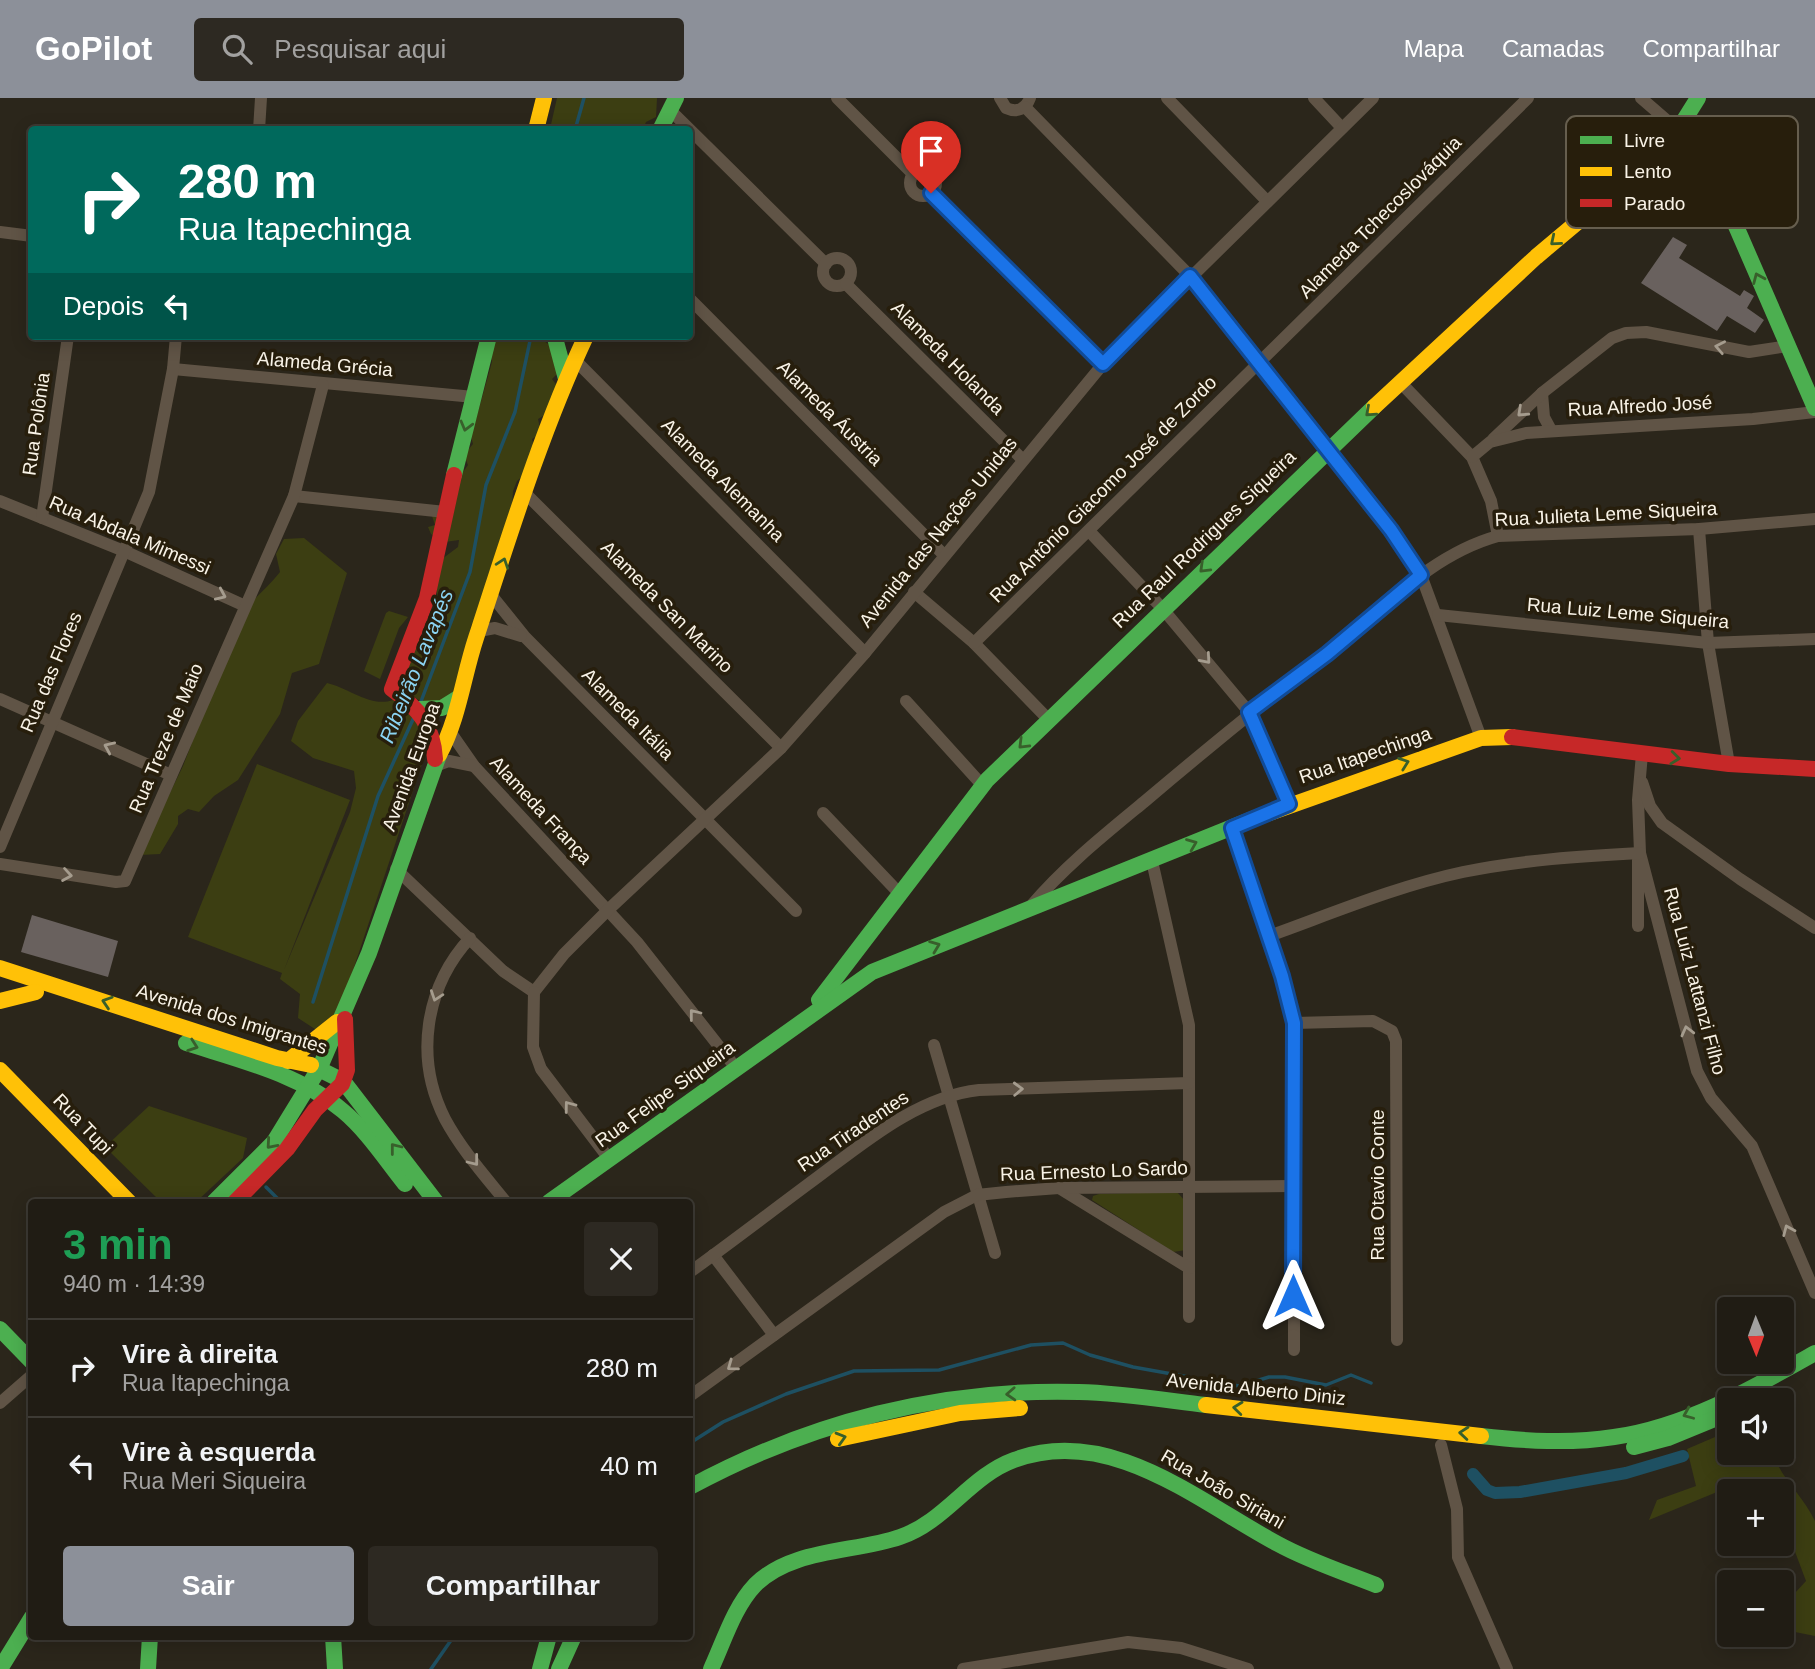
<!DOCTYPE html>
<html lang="pt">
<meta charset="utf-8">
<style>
:root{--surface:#201c14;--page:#2d2922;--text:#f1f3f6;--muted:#a2a1a0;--line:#3d3a34;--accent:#8c9099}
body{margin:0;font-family:Helvetica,sans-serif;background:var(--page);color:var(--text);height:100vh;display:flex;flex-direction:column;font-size:26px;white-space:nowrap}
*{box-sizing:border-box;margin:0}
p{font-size:23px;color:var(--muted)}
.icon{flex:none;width:38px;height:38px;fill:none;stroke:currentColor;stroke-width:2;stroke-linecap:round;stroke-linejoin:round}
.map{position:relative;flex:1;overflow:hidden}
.drawer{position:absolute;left:28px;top:1101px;width:665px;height:441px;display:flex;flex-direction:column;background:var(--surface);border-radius:7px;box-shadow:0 4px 18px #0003,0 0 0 2px var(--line)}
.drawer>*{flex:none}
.hud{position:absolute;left:28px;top:28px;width:665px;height:214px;border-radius:7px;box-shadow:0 4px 18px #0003,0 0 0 2px var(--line);background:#00695c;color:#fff;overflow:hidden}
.needle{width:46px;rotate:179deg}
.tools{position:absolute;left:1717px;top:1199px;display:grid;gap:14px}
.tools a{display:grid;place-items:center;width:77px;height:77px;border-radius:7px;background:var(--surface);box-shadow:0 4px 18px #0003,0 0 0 2px var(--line);font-size:35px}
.pin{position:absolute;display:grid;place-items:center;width:60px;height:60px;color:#fff;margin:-72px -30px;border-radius:50% 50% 50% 0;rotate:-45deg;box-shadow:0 0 7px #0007}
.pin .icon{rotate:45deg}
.me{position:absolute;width:77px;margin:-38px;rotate:0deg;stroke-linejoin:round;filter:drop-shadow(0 0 5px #0008)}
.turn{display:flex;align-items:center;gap:24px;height:147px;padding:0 35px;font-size:32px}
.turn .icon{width:91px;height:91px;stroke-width:2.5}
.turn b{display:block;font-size:49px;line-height:60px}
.then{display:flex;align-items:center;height:66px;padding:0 35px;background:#0003;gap:14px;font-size:26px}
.round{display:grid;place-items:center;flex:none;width:74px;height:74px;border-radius:7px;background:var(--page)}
.overview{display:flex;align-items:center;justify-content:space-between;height:119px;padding:0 35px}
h1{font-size:42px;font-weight:700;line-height:52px;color:#1e9e55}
.action{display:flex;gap:14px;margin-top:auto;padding:14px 35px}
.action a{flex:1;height:80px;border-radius:7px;background:var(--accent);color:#fff;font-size:28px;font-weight:700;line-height:80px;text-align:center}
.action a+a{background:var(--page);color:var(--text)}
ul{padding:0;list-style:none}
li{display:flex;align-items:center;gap:21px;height:98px;padding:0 35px;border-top:2px solid var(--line)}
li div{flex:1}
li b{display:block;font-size:26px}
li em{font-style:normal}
header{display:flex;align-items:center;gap:42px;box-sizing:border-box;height:98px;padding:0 35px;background:var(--accent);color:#fff}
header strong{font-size:33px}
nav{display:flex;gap:38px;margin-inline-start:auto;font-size:24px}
.search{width:490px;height:63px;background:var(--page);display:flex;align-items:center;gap:18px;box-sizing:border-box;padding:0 24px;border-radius:7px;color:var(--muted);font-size:26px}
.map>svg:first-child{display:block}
.green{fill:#3c3e12}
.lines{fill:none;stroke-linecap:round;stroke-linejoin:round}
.stream{stroke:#1e5062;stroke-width:3.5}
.canal{stroke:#1e5062;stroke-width:12}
.building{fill:#69615e}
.street{stroke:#605446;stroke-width:12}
.fast{stroke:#4caf50;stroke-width:16}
.slow{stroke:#ffc107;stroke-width:16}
.jam{stroke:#c62828;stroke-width:16}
.oneway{stroke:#385f2b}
.oneway2{stroke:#a59c8e}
.route-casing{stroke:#114b97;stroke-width:18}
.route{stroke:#1a73e8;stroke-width:12}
.labels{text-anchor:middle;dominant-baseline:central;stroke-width:7;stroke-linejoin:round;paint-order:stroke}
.street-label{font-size:19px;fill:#f9f3e7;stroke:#271e0c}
.water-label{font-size:21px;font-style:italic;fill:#8bd4f3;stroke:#271e0c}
.key{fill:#271e0c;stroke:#665e4e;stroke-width:2}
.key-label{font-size:19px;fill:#f9f3e7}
</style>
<header>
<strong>GoPilot</strong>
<div class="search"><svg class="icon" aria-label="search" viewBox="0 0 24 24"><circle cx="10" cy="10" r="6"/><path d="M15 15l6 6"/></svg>Pesquisar aqui</div>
<nav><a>Mapa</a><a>Camadas</a><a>Compartilhar</a></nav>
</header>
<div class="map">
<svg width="1815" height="1571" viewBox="0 0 1815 1571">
<rect width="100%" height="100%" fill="#2b261b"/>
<g class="green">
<path d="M 557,0 L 657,0 L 656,19 L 646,24 L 643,31 L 550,31 Z"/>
<path d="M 487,238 L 536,238 L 550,247 L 559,274 L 552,281 L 558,289 L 556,296 L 550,300 L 554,306 L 550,314 L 538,321 L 540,330 L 537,338 L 532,341 L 534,349 L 529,356 L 531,370 L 517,383 L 513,393 L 512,410 L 486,483 L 483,506 L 471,528 L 459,584 L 442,616 L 399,590 L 417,543 C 442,535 438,514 437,496 C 436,485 440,471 442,461 L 458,449 L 459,442 L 445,444 L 431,436 L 428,429 L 435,427 L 432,418 L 468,367 L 464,357 L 473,346 L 471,339 L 492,264 Z"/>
<path d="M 304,440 L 347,475 L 319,566 L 292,575 L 280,616 L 238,682 L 214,698 L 199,714 L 188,711 L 178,718 L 178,726 L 160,756 L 140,757 L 183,668 L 241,519 C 250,502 268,490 280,474 L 276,456 L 284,441 Z"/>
<path d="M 389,513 L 408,519 L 399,530 L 380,581 L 364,573 L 386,515 Z"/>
<path d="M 327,585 C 349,590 371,610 393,602 L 420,626 L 429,645 L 340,911 L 318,933 L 298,920 L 300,896 L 280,881 L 282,875 L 188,839 L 257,666 L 350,702 L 284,872 L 350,714 L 356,690 L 354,673 L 313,660 L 291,643 L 298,623 Z"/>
<path d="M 149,1008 L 247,1040 L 243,1060 L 196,1104 L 161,1104 L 105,1049 Z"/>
<path d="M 1177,1094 L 1185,1103 L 1186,1152 L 1173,1154 L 1092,1102 L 1093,1098 L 1099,1096 Z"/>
<path d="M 1729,1333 L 1729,1354 L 1772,1355 C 1784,1384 1802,1396 1815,1423 L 1815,1538 L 1795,1534 L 1783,1508 L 1806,1483 L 1782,1419 L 1782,1393 L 1761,1393 L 1751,1380 L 1649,1422 L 1657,1402 L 1696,1388 L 1687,1351 Z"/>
</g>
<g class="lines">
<g class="stream">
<path d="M 575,32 L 584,0"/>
<path d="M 420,606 L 470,474 L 486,387 L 515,314 L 531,238"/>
<path d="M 313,904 L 378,698 L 415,617"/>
<path d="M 266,1089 L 281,1104"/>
<path d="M 690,1345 L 723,1324 L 786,1296 L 854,1273 L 939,1272 L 1031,1247 L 1063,1245 L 1090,1257 L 1133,1269 L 1239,1288 L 1269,1279 L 1285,1279 L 1326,1287 L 1351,1277 L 1371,1285"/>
<path d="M 431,1571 L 454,1538"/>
</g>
<path class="canal" d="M 1473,1376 L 1487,1392 L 1495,1395 L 1520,1394 L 1626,1375 L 1683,1358"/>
</g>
<g class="building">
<path d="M 1673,139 L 1687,147 L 1679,160 L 1740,198 L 1744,192 L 1754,198 L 1747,210 L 1764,222 L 1755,235 L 1727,218 L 1717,233 L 1641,185 Z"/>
<path d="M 32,817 L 118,843 L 108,879 L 21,854 Z"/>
</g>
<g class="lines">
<g class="street">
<path d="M 837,0 L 913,76"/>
<path d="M 1000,0 L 1006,10 C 1017,15 1026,11 1030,0"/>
<path d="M 1167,0 L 1267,103"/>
<path d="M 1314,0 L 1342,30"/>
<path d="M 1641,0 L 1678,32"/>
<path d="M 1025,9 L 1190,178 L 1391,432 L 1421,477 L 1481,640"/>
<path d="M 670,12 L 826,166"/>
<path d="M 259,32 L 261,0"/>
<circle cx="923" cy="85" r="13"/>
<path d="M 931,95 L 1103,266"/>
<path d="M 0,134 L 32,138"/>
<circle cx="837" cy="174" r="14"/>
<path d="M 846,186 L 1022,361"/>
<path d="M 690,201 L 943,456"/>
<path d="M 576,263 L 865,555"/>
<path d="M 173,271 L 474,299"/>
<path d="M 1402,286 L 1472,359 L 1491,403 L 1498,438"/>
<path d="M 1542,295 L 1544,319 L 1551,332"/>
<path d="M 1493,341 L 1542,295 L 1612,240 L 1626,235 L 1646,234 L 1749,254 L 1788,248"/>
<path d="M 1472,359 L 1490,344 L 1526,335 L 1753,321 L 1815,314"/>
<path d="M 526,396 L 781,650"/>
<path d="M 294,398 L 445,414"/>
<path d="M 0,403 L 124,453 L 243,507"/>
<path d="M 42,420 L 68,238"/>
<path d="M 1699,431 L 1708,545 L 1729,666"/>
<path d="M 1089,433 L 1162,510 L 1249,614 L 1289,706"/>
<path d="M 914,494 L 974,545 L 1048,621"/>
<path d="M 492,498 L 525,539 L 796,813"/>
<path d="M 1438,517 L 1708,545 L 1815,541"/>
<path d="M 479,533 L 495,530 L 521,538"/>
<path d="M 974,545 L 1528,0"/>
<path d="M 0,601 L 171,677"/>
<path d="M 906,603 L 983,688"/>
<path d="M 451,635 L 474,668 L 637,844 L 736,970"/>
<path d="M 1642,656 L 1638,702 L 1640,755 L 1697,973 L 1711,1000 L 1752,1048 L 1815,1195"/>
<path d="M 433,669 L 449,663 L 474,668"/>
<path d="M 1642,684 L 1650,708 L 1662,725 L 1740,781 L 1815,830"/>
<path d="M 823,715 L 900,796"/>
<path d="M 1232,730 L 1288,897 L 1294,925 L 1294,1252"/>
<path d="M 0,749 L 149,394 L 173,271 L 176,238"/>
<path d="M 1152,763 L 1189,927 L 1189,1219"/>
<path d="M 0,766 L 116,784 L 125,783 L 294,398 L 323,287"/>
<path d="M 396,771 L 503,873 L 534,894"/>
<path d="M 1031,808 C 1064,769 1104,737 1144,704 C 1203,654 1263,605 1325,557 C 1380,514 1429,457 1498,438 L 1699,431 L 1815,421"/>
<path d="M 1638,828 L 1638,762"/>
<path d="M 1269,838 C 1333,815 1397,788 1463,774 C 1522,762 1581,758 1640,755"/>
<path d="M 470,840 C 425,889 414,960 445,1021 C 461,1051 485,1078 506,1104"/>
<path d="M 534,894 L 564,856 L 608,812 L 781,650 L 865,555 L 1103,266 L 1373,0"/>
<path d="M 534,894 L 533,949 L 541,971 L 610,1062"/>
<path d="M 1294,925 L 1373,923 L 1392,933 L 1396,943 L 1397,1242"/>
<path d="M 934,947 L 995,1155"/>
<path d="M 1059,1090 L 1189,1170"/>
<path d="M 713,1157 L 774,1237"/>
<path d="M 690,1174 C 729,1146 768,1116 807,1087 C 858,1050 914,999 979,992 L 1189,985"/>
<path d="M 690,1298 L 944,1114 L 977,1097 L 1006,1094 L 1059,1090 L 1292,1088"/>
<path d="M 0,1305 L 32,1277"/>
<path d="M 1441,1347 L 1457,1411 L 1458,1459 L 1507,1571"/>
<path d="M 963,1571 L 1128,1544 L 1181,1550 L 1248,1571"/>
</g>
<g class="fast">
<path d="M 660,32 L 676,0"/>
<path d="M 1678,32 L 1719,89 L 1815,310"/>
<path d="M 1636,75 L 1678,32 L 1698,0"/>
<path d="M 555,240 L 566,281"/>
<path d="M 454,377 L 489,238"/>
<path d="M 420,611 L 442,610 L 458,600"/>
<path d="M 819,902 L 987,682 L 1374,309"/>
<path d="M 186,945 C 239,962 299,976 343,1013 C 367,1033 385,1061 405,1086"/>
<path d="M 311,967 L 343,983 L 436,1104"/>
<path d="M 214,1104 L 274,1044 L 320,969 L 369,855 L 439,657"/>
<path d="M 549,1104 L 872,874 L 1255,720"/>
<path d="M 0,1231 L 32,1264"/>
<path d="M 1481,1338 C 1525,1343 1570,1346 1614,1339 C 1686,1329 1753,1290 1815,1255"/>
<path d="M 1634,1349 L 1668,1340 L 1729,1315"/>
<path d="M 690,1389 C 810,1324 942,1290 1079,1294 C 1122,1295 1164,1302 1206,1307"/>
<path d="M 333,1538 L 335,1571"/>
<path d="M 0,1571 L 32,1519"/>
<path d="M 148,1571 L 150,1538"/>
<path d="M 540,1571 L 549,1538"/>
<path d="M 559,1571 L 574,1538"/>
<path d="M 711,1571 C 724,1543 734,1509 755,1487 C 792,1450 854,1455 900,1439 C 945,1424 970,1378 1014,1362 C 1110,1326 1199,1404 1278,1446 C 1309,1463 1343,1474 1376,1487"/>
</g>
<g class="slow">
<path d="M 536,32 L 544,0"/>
<path d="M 1374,309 L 1536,159 L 1636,75"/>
<path d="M 439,657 C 459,620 463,579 476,540 C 509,439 541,334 586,238"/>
<path d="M 1255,720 L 1481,640 L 1512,639"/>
<path d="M 0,870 L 277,960 L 311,967"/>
<path d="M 0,903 L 36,894"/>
<path d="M 288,963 L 337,924"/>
<path d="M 0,972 L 129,1104"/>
<path d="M 1206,1307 L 1481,1338"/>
<path d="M 838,1341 L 960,1315 L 1020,1310"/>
</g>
<g class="jam">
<path d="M 1512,639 L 1729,666 L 1815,671"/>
<path d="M 435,661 C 433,627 419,611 392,591 L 427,500 L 454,377"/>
<path d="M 235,1104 L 287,1051 L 315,1012 L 342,986 L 347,972 L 345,921"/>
</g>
</g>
<defs><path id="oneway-chevron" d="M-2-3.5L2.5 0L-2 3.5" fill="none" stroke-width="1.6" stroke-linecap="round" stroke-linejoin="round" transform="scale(1.75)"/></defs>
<g class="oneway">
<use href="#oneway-chevron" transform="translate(1555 143) rotate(140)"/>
<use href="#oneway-chevron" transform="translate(1758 180) rotate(-113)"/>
<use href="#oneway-chevron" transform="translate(1370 314) rotate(138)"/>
<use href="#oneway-chevron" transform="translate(466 328) rotate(105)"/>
<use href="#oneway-chevron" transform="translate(503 465) rotate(-71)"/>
<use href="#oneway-chevron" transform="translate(1204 470) rotate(136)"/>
<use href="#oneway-chevron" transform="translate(1023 646) rotate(135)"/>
<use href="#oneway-chevron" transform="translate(1675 660) rotate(6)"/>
<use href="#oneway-chevron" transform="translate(1404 665) rotate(-20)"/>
<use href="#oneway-chevron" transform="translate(1192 746) rotate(-22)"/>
<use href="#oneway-chevron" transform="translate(935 848) rotate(-21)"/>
<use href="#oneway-chevron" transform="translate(107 904) rotate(-162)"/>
<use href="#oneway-chevron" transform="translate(193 948) rotate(19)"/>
<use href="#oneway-chevron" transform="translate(271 1046) rotate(131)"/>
<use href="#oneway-chevron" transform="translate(395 1050) rotate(-128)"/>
<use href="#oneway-chevron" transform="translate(1011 1296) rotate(177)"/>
<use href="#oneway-chevron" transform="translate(1238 1310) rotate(-174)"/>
<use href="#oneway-chevron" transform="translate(1688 1316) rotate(157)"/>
<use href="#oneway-chevron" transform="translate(1464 1335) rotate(-175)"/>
<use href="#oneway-chevron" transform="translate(841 1340) rotate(-16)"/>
</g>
<g class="oneway2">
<use href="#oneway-chevron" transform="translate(1720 249) rotate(-169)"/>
<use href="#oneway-chevron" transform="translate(1522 314) rotate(137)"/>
<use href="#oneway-chevron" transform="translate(221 497) rotate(24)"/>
<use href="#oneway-chevron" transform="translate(1206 561) rotate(49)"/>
<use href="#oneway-chevron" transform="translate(109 649) rotate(-156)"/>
<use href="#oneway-chevron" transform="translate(67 777) rotate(9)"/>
<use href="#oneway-chevron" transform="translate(436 898) rotate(109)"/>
<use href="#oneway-chevron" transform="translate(694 916) rotate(-128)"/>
<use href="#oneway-chevron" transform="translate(1687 933) rotate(-104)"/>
<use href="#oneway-chevron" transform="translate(1018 991) rotate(-2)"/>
<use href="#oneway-chevron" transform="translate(569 1008) rotate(-127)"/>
<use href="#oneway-chevron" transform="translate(474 1063) rotate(52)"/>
<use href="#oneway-chevron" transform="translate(1788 1132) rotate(-113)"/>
<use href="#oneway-chevron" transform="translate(732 1268) rotate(144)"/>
</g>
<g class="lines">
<defs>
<path id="route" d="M 931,95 L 1103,266 L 1190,178 L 1391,432 L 1421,477 L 1327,556 L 1249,614 L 1289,706 L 1232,730 L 1282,878 L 1294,925 L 1293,1198"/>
</defs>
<use href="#route" class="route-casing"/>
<use href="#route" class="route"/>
</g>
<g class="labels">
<g class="street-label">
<text transform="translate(1380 119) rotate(-45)">Alameda Tchecoslováquia</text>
<text transform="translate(948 260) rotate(45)">Alameda Holanda</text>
<text transform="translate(325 266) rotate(5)">Alameda Grécia</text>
<text transform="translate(1640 308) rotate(-3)">Rua Alfredo José</text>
<text transform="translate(830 315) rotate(45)">Alameda Áustria</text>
<text transform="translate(36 326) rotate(-82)">Rua Polônia</text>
<text transform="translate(723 382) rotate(45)">Alameda Alemanha</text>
<text transform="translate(1103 391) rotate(-45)">Rua Antônio Giacomo José de Zordo</text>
<text transform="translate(1606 416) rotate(-3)">Rua Julieta Leme Siqueira</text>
<text transform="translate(938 434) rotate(-51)">Avenida das Nações Unidas</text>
<text transform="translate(130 437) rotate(23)">Rua Abdala Mimessi</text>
<text transform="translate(1204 441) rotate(-44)">Rua Raul Rodrigues Siqueira</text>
<text transform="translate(667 509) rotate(45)">Alameda San Marino</text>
<text transform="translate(1628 515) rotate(5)">Rua Luiz Leme Siqueira</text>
<text transform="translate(51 574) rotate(-67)">Rua das Flores</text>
<text transform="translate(628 616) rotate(45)">Alameda Itália</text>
<text transform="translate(166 640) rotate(-67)">Rua Treze de Maio</text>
<text transform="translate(1365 657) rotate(-19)">Rua Itapechinga</text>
<text transform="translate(411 669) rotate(-70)">Avenida Europa</text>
<text transform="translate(541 712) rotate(47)">Alameda França</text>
<text transform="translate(1695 883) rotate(75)">Rua Luiz Lattanzi Filho</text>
<text transform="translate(232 921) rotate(17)">Avenida dos Imigrantes</text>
<text transform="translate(665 996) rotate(-36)">Rua Felipe Siqueira</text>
<text transform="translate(83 1026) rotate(46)">Rua Tupi</text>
<text transform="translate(853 1033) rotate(-34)">Rua Tiradentes</text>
<text transform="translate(1094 1073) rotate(-2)">Rua Ernesto Lo Sardo</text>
<text transform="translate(1377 1087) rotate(-90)">Rua Otavio Conte</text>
<text transform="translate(1256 1291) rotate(6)">Avenida Alberto Diniz</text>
<text transform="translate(1223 1391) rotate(30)">Rua João Siriani</text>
</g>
<g class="water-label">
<text transform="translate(416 568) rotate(-68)">Ribeirão Lavapés</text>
</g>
</g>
<rect x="1566" y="18" width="232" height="112" rx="10" class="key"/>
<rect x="1580" y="38" width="32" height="8" fill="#4caf50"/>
<rect x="1580" y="69" width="32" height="9" fill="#ffc107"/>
<rect x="1580" y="101" width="32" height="8" fill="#c62828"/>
<g class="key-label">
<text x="1624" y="49">Livre</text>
<text x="1624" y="80">Lento</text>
<text x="1624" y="112">Parado</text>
</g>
</svg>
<div class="tools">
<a><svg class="needle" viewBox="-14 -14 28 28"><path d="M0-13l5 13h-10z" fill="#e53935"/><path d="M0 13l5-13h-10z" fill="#a2a1a0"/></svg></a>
<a><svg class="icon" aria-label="sound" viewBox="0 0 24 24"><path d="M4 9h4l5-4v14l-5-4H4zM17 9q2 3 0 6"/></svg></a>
<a>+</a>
<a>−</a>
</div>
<div class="pin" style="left:931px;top:95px;background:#d93025"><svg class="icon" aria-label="arrive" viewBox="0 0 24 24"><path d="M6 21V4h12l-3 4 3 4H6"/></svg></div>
<svg class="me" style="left:1293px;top:1198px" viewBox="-20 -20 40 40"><path d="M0-17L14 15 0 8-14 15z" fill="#1a73e8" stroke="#fff" stroke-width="4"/></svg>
<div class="hud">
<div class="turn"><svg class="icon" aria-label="right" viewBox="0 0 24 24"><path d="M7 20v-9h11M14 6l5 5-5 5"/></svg><div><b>280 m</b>Rua Itapechinga</div></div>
<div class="then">Depois<svg class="icon" aria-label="left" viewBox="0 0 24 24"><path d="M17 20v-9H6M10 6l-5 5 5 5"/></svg></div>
</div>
<section class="drawer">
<div class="overview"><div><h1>3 min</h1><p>940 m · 14:39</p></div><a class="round"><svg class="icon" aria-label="close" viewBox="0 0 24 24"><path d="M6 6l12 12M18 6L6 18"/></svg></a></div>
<ul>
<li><svg class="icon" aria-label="right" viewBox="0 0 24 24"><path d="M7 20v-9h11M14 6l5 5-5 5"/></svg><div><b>Vire à direita</b><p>Rua Itapechinga</p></div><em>280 m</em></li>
<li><svg class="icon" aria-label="left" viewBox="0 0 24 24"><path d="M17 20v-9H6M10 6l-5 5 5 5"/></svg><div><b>Vire à esquerda</b><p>Rua Meri Siqueira</p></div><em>40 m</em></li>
</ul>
<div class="action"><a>Sair</a><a>Compartilhar</a></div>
</section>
</div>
